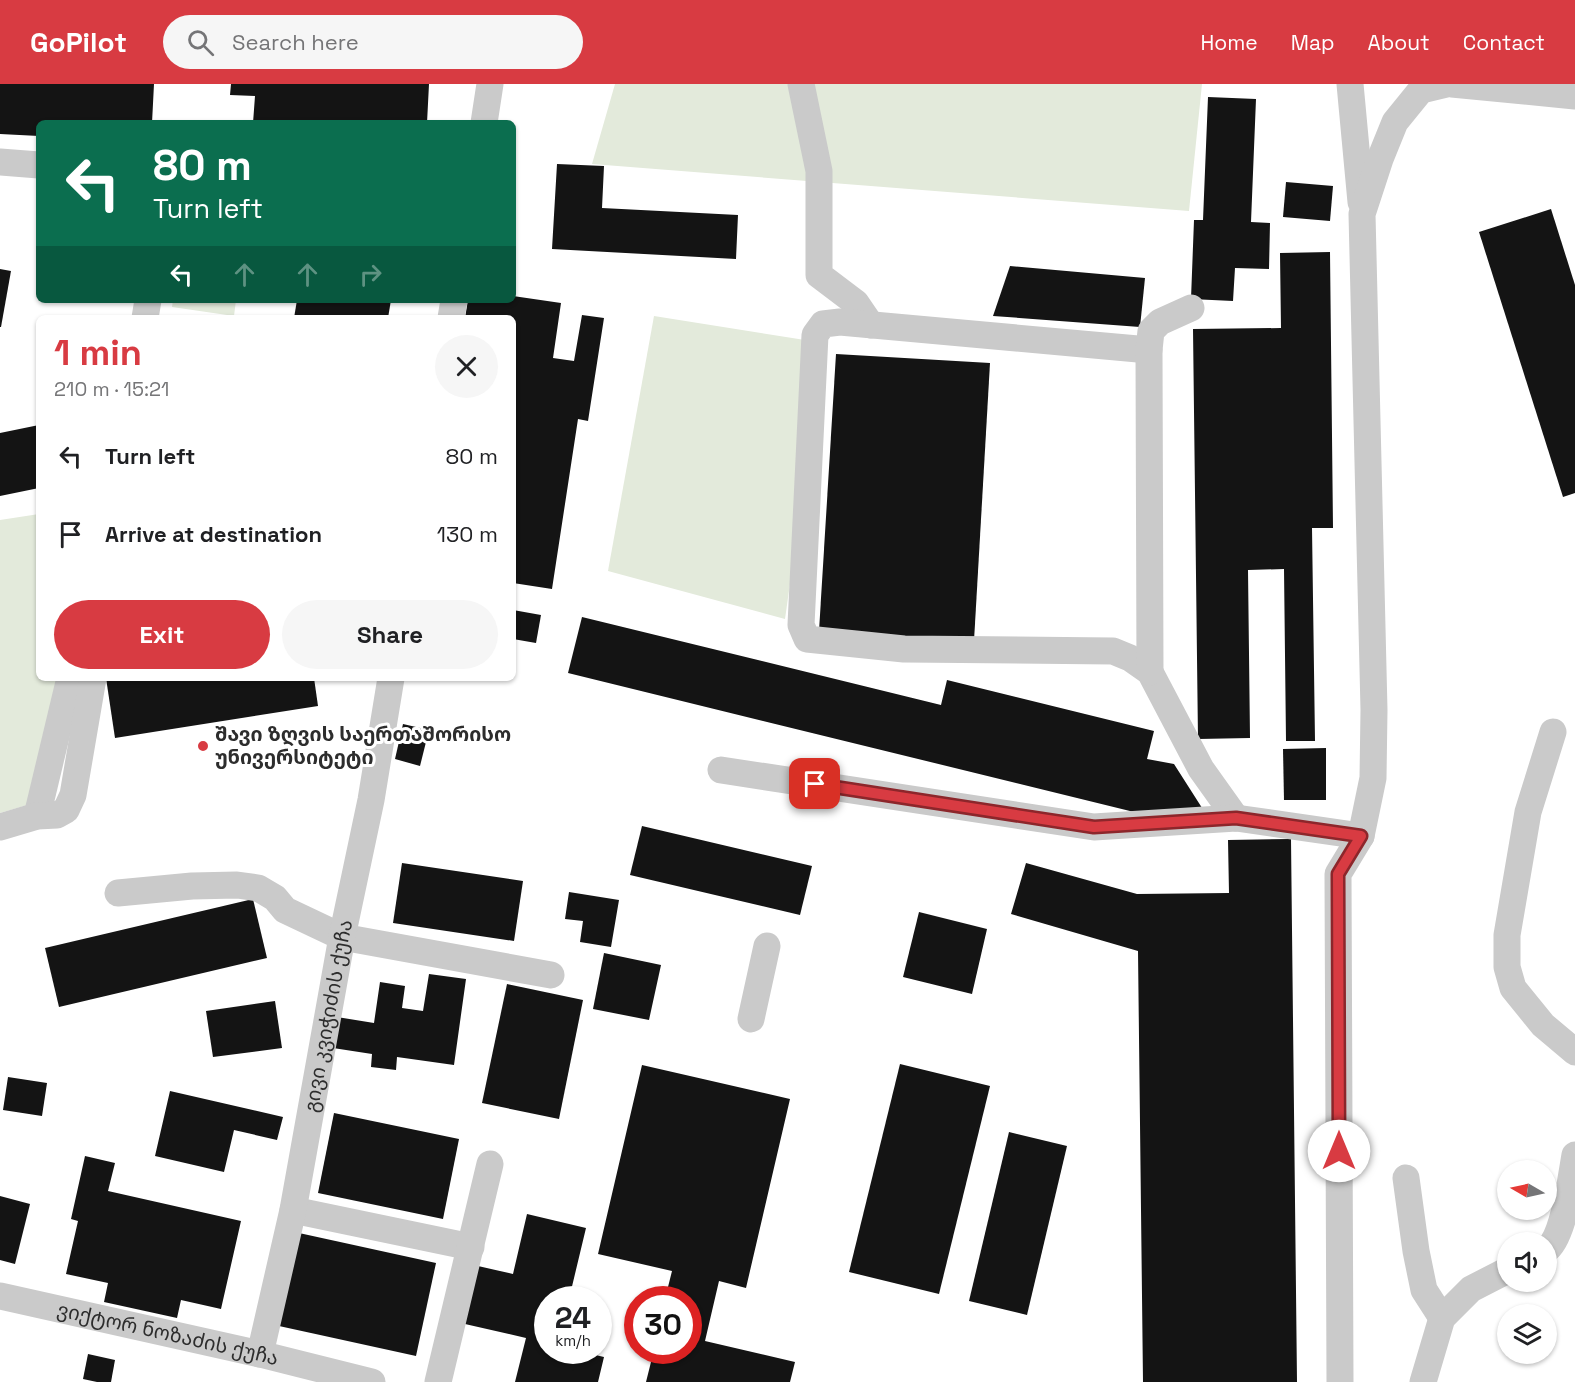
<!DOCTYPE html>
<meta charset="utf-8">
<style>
:root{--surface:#fff;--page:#f6f6f6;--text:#202124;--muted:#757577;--accent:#d83b42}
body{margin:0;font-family:"Space Grotesk","Noto Sans Georgian",sans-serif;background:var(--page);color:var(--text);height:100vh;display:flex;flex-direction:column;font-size:22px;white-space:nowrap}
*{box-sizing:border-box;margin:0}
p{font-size:20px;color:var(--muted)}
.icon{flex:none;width:33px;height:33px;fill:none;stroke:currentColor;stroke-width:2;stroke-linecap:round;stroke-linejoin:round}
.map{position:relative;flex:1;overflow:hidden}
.drawer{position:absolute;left:36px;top:231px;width:480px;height:366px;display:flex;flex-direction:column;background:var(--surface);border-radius:9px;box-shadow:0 2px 4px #0004}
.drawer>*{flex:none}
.top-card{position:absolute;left:36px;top:36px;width:480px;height:183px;border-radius:9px;box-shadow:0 2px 4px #0004;background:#0b6e4f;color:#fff;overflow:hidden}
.needle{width:39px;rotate:279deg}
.controls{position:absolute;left:1497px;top:1076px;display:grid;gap:12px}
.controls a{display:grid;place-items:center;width:60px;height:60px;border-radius:50%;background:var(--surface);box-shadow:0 2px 4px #0004;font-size:30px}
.speed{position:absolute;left:534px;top:1202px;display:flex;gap:12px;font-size:30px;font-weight:700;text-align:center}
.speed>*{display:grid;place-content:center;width:78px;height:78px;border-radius:50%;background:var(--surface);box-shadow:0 2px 4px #0004;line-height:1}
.speed small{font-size:15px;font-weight:400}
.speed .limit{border:9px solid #d22;background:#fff;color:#111}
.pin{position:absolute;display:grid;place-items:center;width:51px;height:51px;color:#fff;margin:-26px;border-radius:12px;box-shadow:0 3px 9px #0006}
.me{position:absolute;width:66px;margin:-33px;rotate:0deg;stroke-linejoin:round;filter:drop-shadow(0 0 4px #0008)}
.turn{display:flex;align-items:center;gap:21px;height:126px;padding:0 18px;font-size:27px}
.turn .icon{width:78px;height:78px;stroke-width:2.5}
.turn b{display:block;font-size:42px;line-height:51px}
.lanes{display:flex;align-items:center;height:57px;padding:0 18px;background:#0003;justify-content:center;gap:30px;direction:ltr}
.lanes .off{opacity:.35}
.round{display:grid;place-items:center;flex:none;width:63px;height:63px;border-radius:32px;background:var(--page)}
.head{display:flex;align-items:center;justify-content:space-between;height:102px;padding:0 18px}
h1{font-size:36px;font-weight:600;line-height:45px;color:var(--accent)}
.cta{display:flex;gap:12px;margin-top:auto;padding:12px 18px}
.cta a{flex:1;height:69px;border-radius:36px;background:var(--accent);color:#fff;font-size:24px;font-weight:600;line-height:69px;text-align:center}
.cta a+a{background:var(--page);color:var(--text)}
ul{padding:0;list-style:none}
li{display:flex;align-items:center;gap:18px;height:78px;padding:0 18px}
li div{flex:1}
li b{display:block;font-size:22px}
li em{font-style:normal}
header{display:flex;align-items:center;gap:36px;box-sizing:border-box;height:84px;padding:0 30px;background:var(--accent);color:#fff}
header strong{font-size:28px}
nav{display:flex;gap:33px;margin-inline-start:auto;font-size:21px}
.search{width:420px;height:54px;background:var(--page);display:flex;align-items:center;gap:15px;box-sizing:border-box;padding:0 21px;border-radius:33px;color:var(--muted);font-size:22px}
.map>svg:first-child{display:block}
.green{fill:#e3eadb}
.building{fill:#141414}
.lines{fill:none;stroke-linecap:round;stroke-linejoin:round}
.minor{stroke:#cacaca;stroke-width:27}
.route-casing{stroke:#8c262b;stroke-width:15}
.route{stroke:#d83b42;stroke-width:10}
.poi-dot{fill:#d83b42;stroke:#fff;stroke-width:2}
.labels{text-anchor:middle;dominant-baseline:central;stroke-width:6;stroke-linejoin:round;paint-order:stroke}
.poi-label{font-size:20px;font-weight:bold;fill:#2d2d2d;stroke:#fff;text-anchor:start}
.street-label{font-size:20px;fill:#2d2d2d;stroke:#fff}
</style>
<header>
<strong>GoPilot</strong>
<div class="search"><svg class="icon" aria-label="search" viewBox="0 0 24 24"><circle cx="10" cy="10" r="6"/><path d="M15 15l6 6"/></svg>Search here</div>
<nav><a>Home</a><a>Map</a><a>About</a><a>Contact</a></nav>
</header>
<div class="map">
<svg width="1575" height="1298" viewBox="0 0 1575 1298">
<rect width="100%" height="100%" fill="#fff"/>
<g class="green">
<path d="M 615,0 L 1202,0 L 1189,127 L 592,80 Z"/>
<path d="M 173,216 L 236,216 L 234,232 L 172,223 Z"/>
<path d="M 654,232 L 824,259 L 785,535 L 608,487 Z"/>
<path d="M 39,430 L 39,594 L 57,594 L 34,719 L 0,729 L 0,436 Z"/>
</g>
<g class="building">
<path d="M 0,0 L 154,0 L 152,39 L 39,39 L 39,52 L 0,50 Z"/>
<path d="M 231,0 L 429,0 L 427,39 L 253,39 L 255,12 L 230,11 Z"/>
<path d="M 1208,13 L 1256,15 L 1251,138 L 1270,139 L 1269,185 L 1235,184 L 1233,217 L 1191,215 L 1194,136 L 1203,136 Z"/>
<path d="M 557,80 L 604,82 L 602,124 L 738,131 L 736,175 L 552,165 Z"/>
<path d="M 1286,98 L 1333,102 L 1330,137 L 1283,133 Z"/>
<path d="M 1551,125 L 1575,201 L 1575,409 L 1563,413 L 1479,148 Z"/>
<path d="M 1330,168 L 1333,444 L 1312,444 L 1315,657 L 1286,657 L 1284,485 L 1248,486 L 1250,654 L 1198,655 L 1193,245 L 1281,244 L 1280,169 Z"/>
<path d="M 1010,182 L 1145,194 L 1140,243 L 993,232 Z"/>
<path d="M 0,185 L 11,187 L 1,243 L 0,243 Z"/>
<path d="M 513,212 L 561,219 L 553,274 L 574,277 L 582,231 L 604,234 L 588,337 L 578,335 L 552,505 L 513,499 L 513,234 L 465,234 L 468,216 L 513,216 Z"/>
<path d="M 297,216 L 391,216 L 388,234 L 294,234 Z"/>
<path d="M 836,270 L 990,279 L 974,557 L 819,547 Z"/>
<path d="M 39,341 L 39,404 L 0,412 L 0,349 Z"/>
<path d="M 513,526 L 541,531 L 536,559 L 513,555 Z"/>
<path d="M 582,533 L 941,621 L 947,596 L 1154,647 L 1147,675 L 1174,680 L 1204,727 L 1134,728 L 568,589 Z"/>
<path d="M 106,594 L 314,594 L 318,622 L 115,654 Z"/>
<path d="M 403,640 L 429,646 L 420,682 L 395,675 Z"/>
<path d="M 1326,664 L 1326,716 L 1284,716 L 1283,665 Z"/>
<path d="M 642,742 L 812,782 L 800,831 L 630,791 Z"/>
<path d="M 1291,755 L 1297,1298 L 1143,1298 L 1138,867 L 1011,830 L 1026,779 L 1137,810 L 1229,809 L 1228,756 Z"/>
<path d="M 402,779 L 523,797 L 514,857 L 393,839 Z"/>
<path d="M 569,808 L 619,816 L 611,863 L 580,858 L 583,837 L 565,835 Z"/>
<path d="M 253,815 L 267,874 L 59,923 L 45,864 Z"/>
<path d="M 919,828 L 987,845 L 972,910 L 903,893 Z"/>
<path d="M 604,869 L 661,881 L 649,936 L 593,925 Z"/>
<path d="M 429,890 L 466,895 L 454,981 L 397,973 L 396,986 L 371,983 L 372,970 L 333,964 L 337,933 L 374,939 L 380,898 L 405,902 L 402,924 L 423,927 Z"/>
<path d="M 507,900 L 583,916 L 559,1035 L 482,1019 Z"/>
<path d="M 275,917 L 282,964 L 213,973 L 206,927 Z"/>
<path d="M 900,980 L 990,1002 L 939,1210 L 849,1188 Z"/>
<path d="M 642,981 L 790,1015 L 746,1204 L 719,1197 L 705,1257 L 795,1278 L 790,1298 L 646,1298 L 654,1266 L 688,1266 L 688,1215 L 665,1215 L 672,1187 L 598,1170 Z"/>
<path d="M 8,993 L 47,999 L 42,1032 L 3,1026 Z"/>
<path d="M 170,1007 L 283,1033 L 277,1056 L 234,1046 L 224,1088 L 155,1072 Z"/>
<path d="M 334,1029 L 459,1055 L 443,1135 L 318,1109 Z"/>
<path d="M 1009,1048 L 1067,1062 L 1027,1231 L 969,1217 Z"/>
<path d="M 85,1072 L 115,1079 L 108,1107 L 241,1137 L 221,1225 L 181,1216 L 177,1234 L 104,1218 L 108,1199 L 66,1190 L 78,1137 L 71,1135 Z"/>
<path d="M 0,1112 L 30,1120 L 15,1180 L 0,1176 Z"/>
<path d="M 527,1130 L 586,1144 L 569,1215 L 548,1215 L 548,1266 L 574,1266 L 604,1273 L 598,1298 L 515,1298 L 526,1254 L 465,1240 L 478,1182 L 513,1190 Z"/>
<path d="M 299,1149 L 436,1179 L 416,1272 L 279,1242 Z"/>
<path d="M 88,1270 L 115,1276 L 111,1298 L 97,1298 L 83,1295 Z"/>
</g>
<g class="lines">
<g class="minor">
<path d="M 801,0 L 819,87 L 819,191 L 856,219 L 871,241"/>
<path d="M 1350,0 L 1361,118"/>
<path d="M 1452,0 L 1575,12"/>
<path d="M 484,39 L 490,0"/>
<path d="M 0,78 L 39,81"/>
<path d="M 145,234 L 148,216"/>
<path d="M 451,234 L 454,216"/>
<path d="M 1149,266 L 840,238 L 823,240 L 815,251 L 801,541 L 807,555 L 904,565 L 1113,567 L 1130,574 L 1150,588 L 1201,685 L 1236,734"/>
<path d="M 1150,588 L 1149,266 L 1151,247 L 1160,238 L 1191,224"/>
<path d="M 1553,648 L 1528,728 L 1507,851 L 1507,883 L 1513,904 L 1543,941 L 1575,968"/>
<path d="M 721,686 L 1094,743 L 1236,734 L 1361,752"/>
<path d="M 37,732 L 70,594"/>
<path d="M 0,743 L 37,732 L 57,731 L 66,726 L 73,711 L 93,594"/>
<path d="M 118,809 L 192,802 L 237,801 L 258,804 L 275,814 L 285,826 L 342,853 L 551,891"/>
<path d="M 751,935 L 767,862"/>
<path d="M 1406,1094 L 1416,1167 L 1424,1206 L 1442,1234"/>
<path d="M 293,1126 L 471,1163"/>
<path d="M 1546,1166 C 1564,1154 1571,1093 1575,1071"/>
<path id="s1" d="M 0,1212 L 260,1270 L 372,1298"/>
<path id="s2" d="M 260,1270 L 293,1126 L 342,853 L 371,716 L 391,594"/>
<path d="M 438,1298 L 490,1080"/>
<path d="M 1340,1298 L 1338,790 L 1361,752 L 1373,694 L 1374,626 L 1362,130 L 1380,75 L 1395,38 L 1421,6 L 1446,0"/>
<path d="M 1423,1298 L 1442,1234 L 1471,1205 L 1508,1186"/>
</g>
</g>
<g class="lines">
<defs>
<path id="route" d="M 815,700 L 1094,743 L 1236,734 L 1361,752 L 1338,790 L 1339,1067"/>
</defs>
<use href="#route" class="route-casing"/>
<use href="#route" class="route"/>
</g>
<circle class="poi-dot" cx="203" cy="662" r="6"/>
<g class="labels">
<g class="poi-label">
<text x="215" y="650">შავი ზღვის საერთაშორისო<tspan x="215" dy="23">უნივერსიტეტი</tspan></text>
</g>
<g class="street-label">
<text stroke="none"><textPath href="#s2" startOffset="345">გივი კვიჭიძის ქუჩა</textPath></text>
<text stroke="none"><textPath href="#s1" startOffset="172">ვიქტორ ნოზაძის ქუჩა</textPath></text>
</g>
</g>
</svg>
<div class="controls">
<a><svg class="needle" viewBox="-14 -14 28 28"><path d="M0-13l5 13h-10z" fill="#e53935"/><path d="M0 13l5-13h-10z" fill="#757577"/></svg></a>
<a><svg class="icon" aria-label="sound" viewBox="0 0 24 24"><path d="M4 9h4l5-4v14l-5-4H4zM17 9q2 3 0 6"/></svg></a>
<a><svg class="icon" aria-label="layers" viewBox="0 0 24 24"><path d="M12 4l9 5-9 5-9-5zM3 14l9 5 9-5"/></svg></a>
</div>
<div class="speed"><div>24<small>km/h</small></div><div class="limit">30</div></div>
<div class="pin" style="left:815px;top:700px;background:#d93025"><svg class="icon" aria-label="arrive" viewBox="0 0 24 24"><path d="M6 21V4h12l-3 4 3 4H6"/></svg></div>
<svg class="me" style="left:1339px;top:1067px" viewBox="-20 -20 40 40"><circle r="19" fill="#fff"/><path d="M0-13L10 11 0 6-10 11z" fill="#d83b42"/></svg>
<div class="top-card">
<div class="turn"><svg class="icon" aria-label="left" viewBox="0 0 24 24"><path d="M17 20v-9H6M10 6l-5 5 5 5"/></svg><div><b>80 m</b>Turn left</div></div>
<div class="lanes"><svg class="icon" aria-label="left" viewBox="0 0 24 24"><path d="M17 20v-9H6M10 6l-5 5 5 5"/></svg><svg class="icon off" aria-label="ahead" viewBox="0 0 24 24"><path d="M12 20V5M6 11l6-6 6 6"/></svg><svg class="icon off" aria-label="ahead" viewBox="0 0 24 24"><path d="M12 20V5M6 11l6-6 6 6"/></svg><svg class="icon off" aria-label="right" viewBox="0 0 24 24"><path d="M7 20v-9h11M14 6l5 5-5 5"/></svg></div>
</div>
<section class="drawer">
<div class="head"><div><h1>1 min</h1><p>210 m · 15:21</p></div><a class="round"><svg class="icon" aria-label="close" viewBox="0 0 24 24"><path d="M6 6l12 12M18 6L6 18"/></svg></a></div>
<ul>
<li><svg class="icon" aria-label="left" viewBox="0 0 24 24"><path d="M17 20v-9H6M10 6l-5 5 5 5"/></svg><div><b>Turn left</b></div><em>80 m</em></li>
<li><svg class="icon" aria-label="arrive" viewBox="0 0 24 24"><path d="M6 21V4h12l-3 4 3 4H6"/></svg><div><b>Arrive at destination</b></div><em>130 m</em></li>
</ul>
<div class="cta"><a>Exit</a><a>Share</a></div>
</section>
</div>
